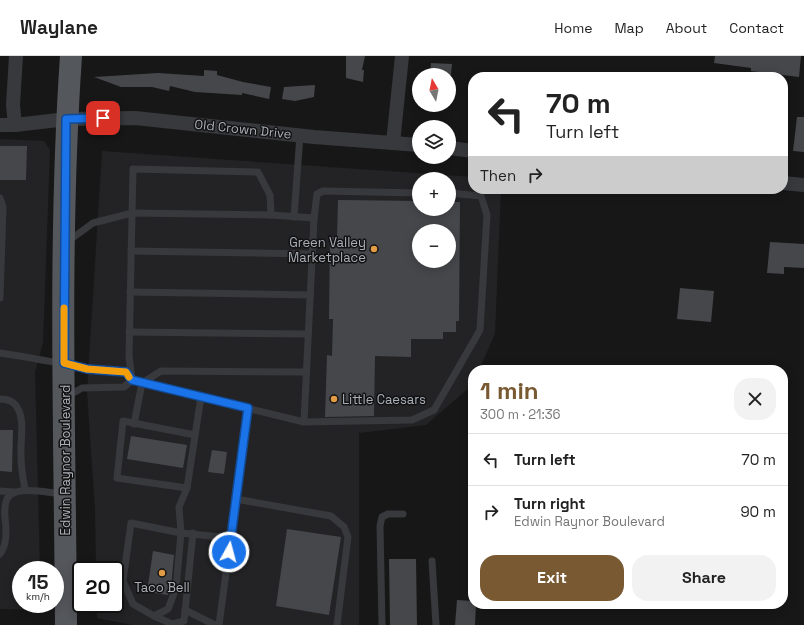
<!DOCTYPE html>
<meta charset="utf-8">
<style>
:root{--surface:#fff;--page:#f2f2f2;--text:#222;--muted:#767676;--line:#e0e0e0;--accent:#785932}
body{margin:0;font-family:"Space Grotesk",sans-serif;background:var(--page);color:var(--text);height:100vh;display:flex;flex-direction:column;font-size:15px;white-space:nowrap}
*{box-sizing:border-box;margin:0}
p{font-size:13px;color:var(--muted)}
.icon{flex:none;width:22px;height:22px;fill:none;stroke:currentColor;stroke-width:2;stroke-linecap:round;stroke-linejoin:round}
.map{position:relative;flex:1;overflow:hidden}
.sheet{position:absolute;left:468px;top:309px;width:320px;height:244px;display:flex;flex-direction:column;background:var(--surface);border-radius:16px;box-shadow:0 2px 10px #0003}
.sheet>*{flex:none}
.top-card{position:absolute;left:468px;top:16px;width:320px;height:122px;border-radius:16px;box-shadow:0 2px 10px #0003;background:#fff;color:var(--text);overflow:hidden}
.needle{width:26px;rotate:350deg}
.fabs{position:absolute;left:412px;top:12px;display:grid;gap:8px}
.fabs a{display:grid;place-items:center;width:44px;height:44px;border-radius:50%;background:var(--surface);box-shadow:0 2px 10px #0003;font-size:20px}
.speed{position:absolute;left:12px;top:505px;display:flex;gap:8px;font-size:20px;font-weight:700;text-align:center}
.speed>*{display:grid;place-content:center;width:52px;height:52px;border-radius:50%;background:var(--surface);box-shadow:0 2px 10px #0003;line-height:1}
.speed small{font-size:10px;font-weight:400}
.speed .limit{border:2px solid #111;border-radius:6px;background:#fff;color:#111}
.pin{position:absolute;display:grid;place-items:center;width:34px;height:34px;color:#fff;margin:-17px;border-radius:8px;box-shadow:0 2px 6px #0006}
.me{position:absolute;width:44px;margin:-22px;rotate:7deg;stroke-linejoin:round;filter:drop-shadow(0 0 3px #0008)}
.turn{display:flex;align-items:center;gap:14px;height:84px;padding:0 12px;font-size:18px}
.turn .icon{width:52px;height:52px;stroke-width:2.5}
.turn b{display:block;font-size:28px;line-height:34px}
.then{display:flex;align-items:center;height:38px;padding:0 12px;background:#0003;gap:8px;font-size:15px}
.round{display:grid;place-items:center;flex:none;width:42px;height:42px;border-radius:16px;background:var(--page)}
.headline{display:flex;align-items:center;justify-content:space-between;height:68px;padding:0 12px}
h1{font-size:24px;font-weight:700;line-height:30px;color:var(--accent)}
.primary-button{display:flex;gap:8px;margin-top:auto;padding:8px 12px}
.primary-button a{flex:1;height:46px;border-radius:16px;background:var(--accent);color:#fff;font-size:16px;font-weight:700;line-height:46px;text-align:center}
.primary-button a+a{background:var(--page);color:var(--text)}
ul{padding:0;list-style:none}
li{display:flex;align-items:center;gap:12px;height:52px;padding:0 12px;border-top:1px solid var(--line)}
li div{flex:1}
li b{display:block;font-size:15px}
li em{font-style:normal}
header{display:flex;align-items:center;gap:24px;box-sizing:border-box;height:56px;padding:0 20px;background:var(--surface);border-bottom:1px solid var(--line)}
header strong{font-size:19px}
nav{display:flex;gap:22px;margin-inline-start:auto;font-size:14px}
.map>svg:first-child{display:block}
.built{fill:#232325;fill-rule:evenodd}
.building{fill:#46474b;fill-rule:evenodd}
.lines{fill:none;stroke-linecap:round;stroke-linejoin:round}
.service{stroke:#38393d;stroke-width:7}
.minor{stroke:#38393d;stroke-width:14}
.primary{stroke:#54575c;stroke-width:22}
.route-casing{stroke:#114b97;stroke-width:10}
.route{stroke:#1a73e8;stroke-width:7}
.slow{stroke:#f59e0b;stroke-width:7}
.poi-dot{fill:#e29c45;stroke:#121213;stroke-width:1.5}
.labels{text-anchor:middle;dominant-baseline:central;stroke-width:3;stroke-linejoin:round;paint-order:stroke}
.street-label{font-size:13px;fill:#aaafb7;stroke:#121213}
.poi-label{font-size:13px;fill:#aaafb7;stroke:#121213;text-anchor:end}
</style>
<header>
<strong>Waylane</strong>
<nav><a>Home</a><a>Map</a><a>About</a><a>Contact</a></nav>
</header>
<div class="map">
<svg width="804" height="569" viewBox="0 0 804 569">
<rect width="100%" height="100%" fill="#171718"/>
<g class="built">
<path d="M 0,83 L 44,85 L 50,94 L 43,287 L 35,316 L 40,514 L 21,514 L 21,548 L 40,548 L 41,554 L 0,553 Z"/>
<path d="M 102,95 L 473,121 L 473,133 L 501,133 L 495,278 L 479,314 L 473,314 L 471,330 L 426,369 L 359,377 L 359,569 L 132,569 L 97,562 L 97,548 L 115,548 L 115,514 L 96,514 L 95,454 L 87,336 ZM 419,123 L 449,123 L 449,153 L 419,153 ZM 419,175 L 449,175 L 449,205 L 419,205 Z"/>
</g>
<g class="building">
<path d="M 346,0 L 365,0 L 362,14 L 364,14 L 363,26 L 346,22 Z"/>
<path d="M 715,0 L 801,0 L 799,21 L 751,15 L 751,12 L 714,7 Z"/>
<path d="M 431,7 L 452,8 L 451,19 L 430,19 Z"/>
<path d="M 204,14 L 217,15 L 217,19 L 243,26 L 271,31 L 269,43 L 242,37 L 242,39 L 195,36 L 170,30 L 169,35 L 152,31 L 121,31 L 94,21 L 158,17 L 204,20 Z"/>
<path d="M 315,29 L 314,41 L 295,45 L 282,43 L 284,31 Z"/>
<path d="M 797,61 L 804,61 L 804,96 L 793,95 Z"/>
<path d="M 0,90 L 27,90 L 26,124 L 0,124 Z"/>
<path d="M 338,144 L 419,145 L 419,153 L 449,153 L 449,146 L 460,146 L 459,265 L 456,265 L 456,276 L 443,276 L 443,283 L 411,283 L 411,301 L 375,300 L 374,360 L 325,361 L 327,299 L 332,300 L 333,263 L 329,263 L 330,181 L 337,181 ZM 419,175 L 449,175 L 449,205 L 419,205 Z"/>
<path d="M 770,186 L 804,188 L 804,212 L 784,211 L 784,218 L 767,217 Z"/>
<path d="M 680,232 L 714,235 L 711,266 L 677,263 Z"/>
<path d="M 0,374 L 13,374 L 12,416 L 0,415 Z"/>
<path d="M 131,380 L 187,389 L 183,412 L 127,403 Z"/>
<path d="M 212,394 L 227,396 L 224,418 L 208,416 Z"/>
<path d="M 287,473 L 341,481 L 329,559 L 276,550 Z"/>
<path d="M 153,495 L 174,499 L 171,531 L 168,539 L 147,536 Z"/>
<path d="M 389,503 L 416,503 L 417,569 L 390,569 Z"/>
<path d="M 457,544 L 473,545 L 473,548 L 476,548 L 475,569 L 455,569 Z"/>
</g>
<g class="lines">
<g class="service">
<path d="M 0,142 L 3,151 L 0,242"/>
<path d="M 294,161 L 300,79"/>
<path d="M 314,162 L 271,159 L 270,139 L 258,116 L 133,113 L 129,300 L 132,324 L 304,366 L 412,364 L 434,354 L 480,274 L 487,159 L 481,140 L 449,137"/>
<path d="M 67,186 L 93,167 L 132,157 L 271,159"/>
<path d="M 131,195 L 312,198"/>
<path d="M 130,236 L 310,239"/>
<path d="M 129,276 L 308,278"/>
<path d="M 0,297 C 42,303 83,313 126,317 L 132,324 L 124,331 L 82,332 L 66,341"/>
<path d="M 0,343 C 8,343 15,346 18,353 C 25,365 20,386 21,400 C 21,411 23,423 25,434"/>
<path d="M 304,366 L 314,162 L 317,138 L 323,135 L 419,137"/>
<path d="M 134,368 L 142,327 L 161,315 L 306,316"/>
<path d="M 195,379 L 123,365 L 117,422 L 187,432 L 201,341"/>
<path d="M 187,432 L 179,451 L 181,477 L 131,467 L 123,525 L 133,548 L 154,560 L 172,568 L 184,565 L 193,477"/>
<path d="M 0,435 L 14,436"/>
<path d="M 236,443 L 331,460 L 344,471 L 348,481 L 337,569"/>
<path d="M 0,498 C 6,490 6,481 6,471 C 5,462 3,452 7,443 C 14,428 49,437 63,438"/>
<path d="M 432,505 L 436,569"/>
<path d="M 185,554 L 215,569"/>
<path d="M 154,560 L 168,553 L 176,532 L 181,477 L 231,482"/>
<path d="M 219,569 L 248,352"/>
<path d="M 382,569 L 380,470 L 382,461 L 388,458 L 403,458"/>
</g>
<g class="minor">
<path d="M 0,69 L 15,69 L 67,63 L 135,62 L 314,81 L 419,89"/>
<path d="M 15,69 L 13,49 L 16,0"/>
<path d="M 393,87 L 402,0"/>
<path d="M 449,92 L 473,95"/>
<path d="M 783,127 L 804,129"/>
</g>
<path class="primary" d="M 66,569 C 65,380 58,189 71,0"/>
</g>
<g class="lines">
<defs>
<path id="route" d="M 103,62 L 66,63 L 64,307 L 87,313 L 126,316 L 132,324 L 248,352 L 229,496"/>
</defs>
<use href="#route" class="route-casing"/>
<use href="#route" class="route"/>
<path class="slow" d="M 64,252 L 64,307 L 87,313 L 126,316 L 129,321"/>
</g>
<g class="poi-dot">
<circle cx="374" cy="193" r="4"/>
<circle cx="334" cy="343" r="4"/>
<circle cx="162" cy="517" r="4"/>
</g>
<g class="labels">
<g class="street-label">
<text transform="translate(243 73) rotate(6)">Old Crown Drive</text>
<text transform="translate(65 404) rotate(-90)">Edwin Raynor Boulevard</text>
</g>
<g class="poi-label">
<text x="366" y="186">Green Valley<tspan x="366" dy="15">Marketplace</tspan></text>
<text x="342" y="343" text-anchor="start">Little Caesars</text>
<text x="162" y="531" text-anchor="middle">Taco Bell</text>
</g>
</g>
</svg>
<div class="fabs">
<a><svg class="needle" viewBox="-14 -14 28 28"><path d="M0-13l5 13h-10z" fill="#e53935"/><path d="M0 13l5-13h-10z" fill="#767676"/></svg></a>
<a><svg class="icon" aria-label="layers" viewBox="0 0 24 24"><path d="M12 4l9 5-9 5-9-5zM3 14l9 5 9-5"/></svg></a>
<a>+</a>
<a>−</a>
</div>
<div class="speed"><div>15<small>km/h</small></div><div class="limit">20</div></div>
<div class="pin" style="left:103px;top:62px;background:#d93025"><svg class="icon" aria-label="arrive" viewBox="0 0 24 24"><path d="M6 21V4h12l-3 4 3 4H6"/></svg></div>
<svg class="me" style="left:229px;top:496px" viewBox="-20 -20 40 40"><circle r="17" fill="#1a73e8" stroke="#fff" stroke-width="3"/><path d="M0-11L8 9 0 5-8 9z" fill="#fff"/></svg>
<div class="top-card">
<div class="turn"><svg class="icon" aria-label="left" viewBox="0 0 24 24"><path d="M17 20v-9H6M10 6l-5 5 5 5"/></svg><div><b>70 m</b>Turn left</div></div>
<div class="then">Then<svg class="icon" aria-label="right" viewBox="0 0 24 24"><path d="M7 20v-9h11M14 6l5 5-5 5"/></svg></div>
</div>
<section class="sheet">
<div class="headline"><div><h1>1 min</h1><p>300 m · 21:36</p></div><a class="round"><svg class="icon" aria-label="close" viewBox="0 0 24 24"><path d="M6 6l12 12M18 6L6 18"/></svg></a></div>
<ul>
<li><svg class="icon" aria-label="left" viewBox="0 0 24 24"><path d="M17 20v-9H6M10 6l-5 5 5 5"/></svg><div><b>Turn left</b></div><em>70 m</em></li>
<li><svg class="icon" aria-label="right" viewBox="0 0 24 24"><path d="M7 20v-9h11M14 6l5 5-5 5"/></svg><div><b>Turn right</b><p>Edwin Raynor Boulevard</p></div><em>90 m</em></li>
</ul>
<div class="primary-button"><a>Exit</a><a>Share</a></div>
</section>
</div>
